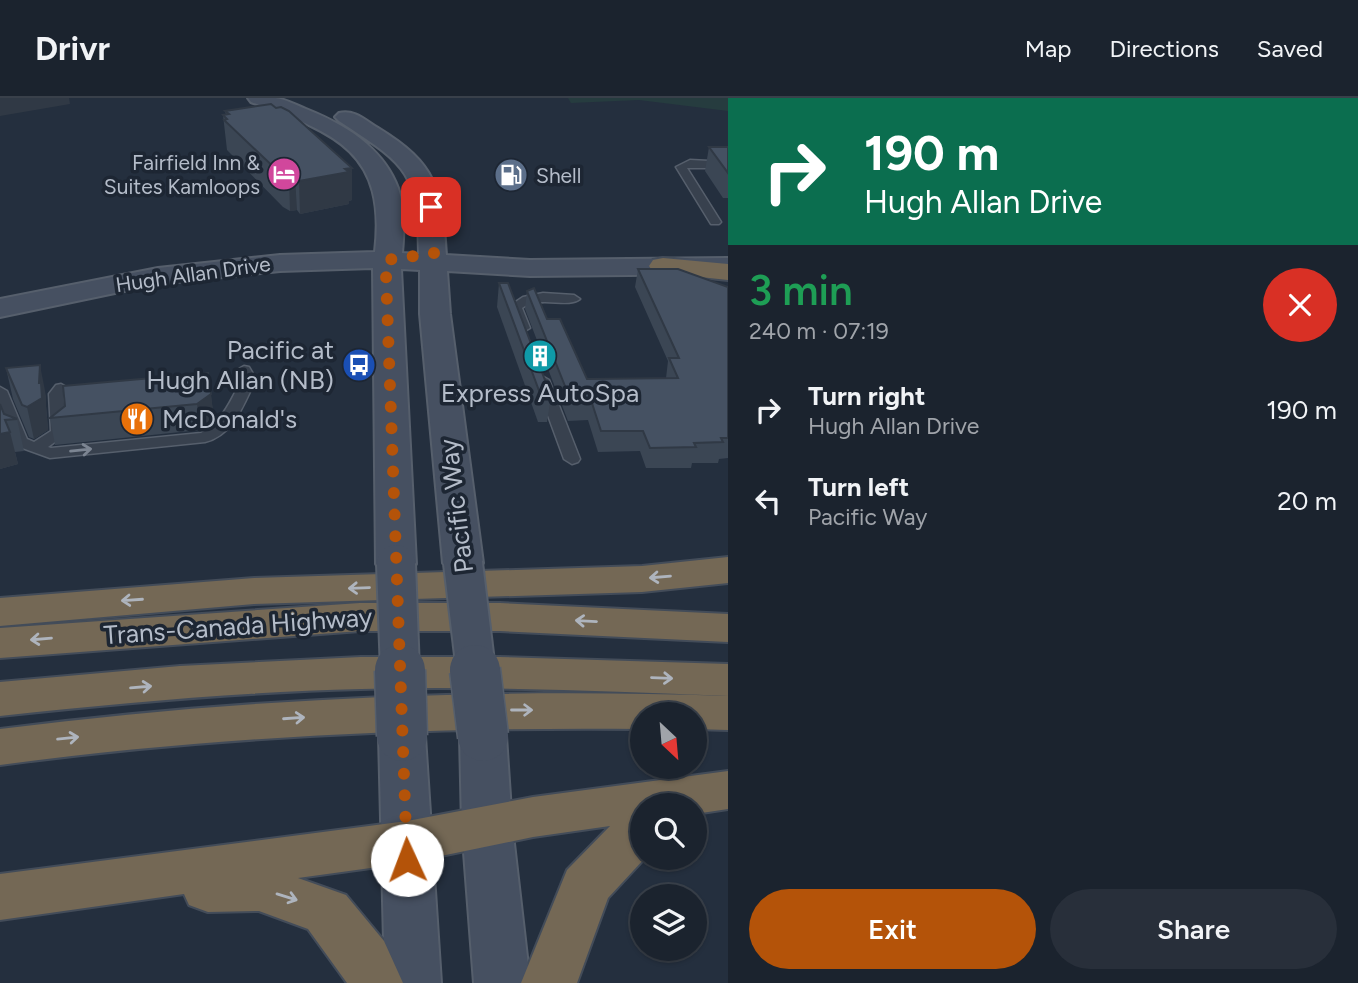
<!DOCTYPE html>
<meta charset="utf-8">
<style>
:root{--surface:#1b232e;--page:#282f3a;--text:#f1f3f6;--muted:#a0a4aa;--line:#39404a;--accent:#b45309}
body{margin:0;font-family:Figtree,sans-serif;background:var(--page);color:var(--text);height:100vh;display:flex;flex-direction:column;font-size:26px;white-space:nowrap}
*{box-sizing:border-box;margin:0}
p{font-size:23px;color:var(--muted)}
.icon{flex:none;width:38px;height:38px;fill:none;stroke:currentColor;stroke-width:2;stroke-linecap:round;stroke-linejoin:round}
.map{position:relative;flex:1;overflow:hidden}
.side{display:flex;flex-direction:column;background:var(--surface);width:630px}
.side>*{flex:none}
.hud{background:#0b6e4f;color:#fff;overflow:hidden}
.needle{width:46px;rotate:154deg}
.controls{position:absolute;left:630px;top:604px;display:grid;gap:14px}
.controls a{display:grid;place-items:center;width:77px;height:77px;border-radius:50%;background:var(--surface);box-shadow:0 2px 5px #0004,0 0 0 2px var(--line);font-size:35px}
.pin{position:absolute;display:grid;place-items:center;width:60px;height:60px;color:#fff;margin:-30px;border-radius:14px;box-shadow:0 4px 10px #0006}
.me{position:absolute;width:77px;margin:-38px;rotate:358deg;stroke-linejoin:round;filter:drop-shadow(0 0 5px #0008)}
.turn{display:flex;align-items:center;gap:24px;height:147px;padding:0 21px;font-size:32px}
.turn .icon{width:91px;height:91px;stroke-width:2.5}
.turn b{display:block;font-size:49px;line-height:60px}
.round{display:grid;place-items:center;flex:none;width:74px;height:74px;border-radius:37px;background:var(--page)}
.headline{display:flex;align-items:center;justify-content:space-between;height:119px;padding:0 21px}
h1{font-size:42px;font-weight:600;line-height:52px;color:#1e9e55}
.button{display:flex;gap:14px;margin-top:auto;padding:14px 21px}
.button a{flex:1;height:80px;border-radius:42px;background:var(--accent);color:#fff;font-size:28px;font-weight:600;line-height:80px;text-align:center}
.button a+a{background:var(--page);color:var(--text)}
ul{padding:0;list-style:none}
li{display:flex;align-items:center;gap:21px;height:91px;padding:0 21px}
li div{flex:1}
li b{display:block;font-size:26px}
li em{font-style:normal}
header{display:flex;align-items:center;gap:42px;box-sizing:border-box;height:98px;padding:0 35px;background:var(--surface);border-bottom:2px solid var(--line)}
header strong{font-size:33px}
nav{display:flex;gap:38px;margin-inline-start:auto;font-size:24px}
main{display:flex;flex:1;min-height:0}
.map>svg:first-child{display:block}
.green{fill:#263c3f}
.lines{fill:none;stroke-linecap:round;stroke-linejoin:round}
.lane-casing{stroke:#565f6c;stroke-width:3}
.secondary-casing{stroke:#565f6c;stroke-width:4}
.highway-casing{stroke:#434c59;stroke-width:4}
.lane{fill:#38414e;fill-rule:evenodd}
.secondary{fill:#465061;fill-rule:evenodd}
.highway{fill:#746855;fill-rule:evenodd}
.secondary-bridge-far1-casing{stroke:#565f6c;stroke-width:42;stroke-linecap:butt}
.secondary-bridge-casing{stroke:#565f6c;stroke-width:53;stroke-linecap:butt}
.secondary-bridge-far1{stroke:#465061;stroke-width:38}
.secondary-bridge{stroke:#465061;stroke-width:50}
.wall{fill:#3b4654}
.shaded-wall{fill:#303945}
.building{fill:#455162;stroke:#303945;stroke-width:2}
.oneway{stroke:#7c8592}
.oneway2{stroke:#aeb4bd}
.route{stroke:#b45309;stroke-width:12;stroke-dasharray:0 21.6}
.labels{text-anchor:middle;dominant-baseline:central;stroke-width:7;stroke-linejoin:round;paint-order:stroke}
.far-poi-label{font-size:21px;fill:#b4bcc9;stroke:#1d2633;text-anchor:end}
.far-street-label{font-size:21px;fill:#b4bcc9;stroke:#1d2633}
.poi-label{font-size:26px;fill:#b4bcc9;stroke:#1d2633;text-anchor:end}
.street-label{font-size:26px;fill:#b4bcc9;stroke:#1d2633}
</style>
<header>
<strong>Drivr</strong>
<nav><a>Map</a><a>Directions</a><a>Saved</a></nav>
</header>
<main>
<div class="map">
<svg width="728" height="885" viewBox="0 0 728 885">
<rect width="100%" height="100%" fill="#242f3e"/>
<path class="green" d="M 568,0 L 728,0 L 728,13 L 639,2 L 571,5 Z"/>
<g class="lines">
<defs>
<g id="lane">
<path d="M 690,62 L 728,64 L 728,70 L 687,70 L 721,124 L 719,126 L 711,126 L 676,69 Z"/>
<path d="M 543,195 L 574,197 L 580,201 C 567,211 541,197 522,210 L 530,230 L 523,234 L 518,233 L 508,209 L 523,199 Z"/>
<path d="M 244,268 L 249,269 L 256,281 C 244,305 234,337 205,344 L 50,360 L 14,347 L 0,312 L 0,289 L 7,293 L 27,341 L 34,344 L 51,333 L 49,296 L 56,287 L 61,286 L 68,290 L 63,296 L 67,335 L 48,349 L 51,350 L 201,335 C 223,323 231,302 242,281 L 237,272 Z"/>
<path d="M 542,278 L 549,282 L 580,361 L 578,364 L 572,366 L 564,361 L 535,282 Z"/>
</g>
<g id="secondary">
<path d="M 248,0 C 257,0 266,0 275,0 C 285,1 296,7 306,11 C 344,26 383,49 398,90 C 405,111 404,133 402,155 L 419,156 C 418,72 406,67 339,23 L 335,19 L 339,15 C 354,11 365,22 378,30 C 437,66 442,91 446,157 L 530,162 L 728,160 L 728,176 L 530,178 L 447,173 L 450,216 L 483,465 L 477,474 L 463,478 L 449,474 L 443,465 L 420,216 L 420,172 L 401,171 L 416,466 L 410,475 L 396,479 L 382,475 L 376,466 L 373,170 L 280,173 L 158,186 L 0,219 L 0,201 L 158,170 L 280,157 L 375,154 C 387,53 335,35 251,4 Z"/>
<path d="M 402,620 L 418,625 L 425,638 L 441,885 L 385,885 L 379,638 L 386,625 Z"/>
<path d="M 483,620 L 499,625 L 506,638 L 512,728 L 530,885 L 474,885 L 462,728 L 460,638 L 467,625 Z"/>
</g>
<g id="highway">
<path d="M 663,160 L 728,166 L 728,182 L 653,174 L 649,168 L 653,162 Z"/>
<path d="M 728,459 L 728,485 L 642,494 L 254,506 L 0,528 L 0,500 L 254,480 L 642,468 Z"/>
<path d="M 360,505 L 500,505 L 728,516 L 728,544 L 500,533 L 360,533 L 0,560 L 0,530 Z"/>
<path d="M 361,559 L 499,559 L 728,566 L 728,632 L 695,631 L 695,616 L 642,616 L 642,631 C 427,629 214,638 0,667 L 0,631 C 241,600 485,590 728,598 C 606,593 483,588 361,591 C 240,594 120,605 0,618 L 0,584 L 180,568 Z"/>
<path d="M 728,673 L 728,711 L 695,716 L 695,707 L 642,707 L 642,760 L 645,760 L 608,800 L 577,885 L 521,885 L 567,772 L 610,728 L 533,739 L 407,765 L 298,780 L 346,797 L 384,843 L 403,885 L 347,885 L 308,831 L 259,813 L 208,814 L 189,807 L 184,796 L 0,822 L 0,776 L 407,723 L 533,699 Z"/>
</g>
</defs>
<use href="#lane" class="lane-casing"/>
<use href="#secondary" class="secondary-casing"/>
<use href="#highway" class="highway-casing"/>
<use href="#lane" class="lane"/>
<use href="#secondary" class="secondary"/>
<use href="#highway" class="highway"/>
<defs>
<g id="secondary-bridge-far1">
<path d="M 463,465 L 476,573"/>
<path d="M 396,466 L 400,573"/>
</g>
<g id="secondary-bridge">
<path d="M 400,572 L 402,638"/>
<path d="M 475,572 L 483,638"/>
</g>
</defs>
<use href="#secondary-bridge-far1" class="secondary-bridge-far1-casing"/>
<use href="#secondary-bridge" class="secondary-bridge-casing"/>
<use href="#secondary-bridge-far1" class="secondary-bridge-far1"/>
<use href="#secondary-bridge" class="secondary-bridge"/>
</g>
<g class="wall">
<path d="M 225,13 L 352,102 L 349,103 L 349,106 L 300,116 L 297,112 L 290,113 L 283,109 L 227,52 L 223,17 L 226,17 Z"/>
<path d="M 709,49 L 728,49 L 728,100 L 723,100 L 705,73 Z"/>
<path d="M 638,171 L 728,189 L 728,360 L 719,361 L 718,365 L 692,365 L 691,370 L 646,370 L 640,353 L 598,354 L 588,322 L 568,323 L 525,211 L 527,193 L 587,281 L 666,280 L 668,263 L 635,189 Z"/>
<path d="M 499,185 L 551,298 L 547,324 L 538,324 L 497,209 Z"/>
<path d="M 6,270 L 46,298 L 46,308 L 48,332 L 34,341 L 29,339 L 13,301 Z"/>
<path d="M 208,275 L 214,322 L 200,332 L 55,347 L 50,320 Z"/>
<path d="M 0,306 L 4,316 L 17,321 L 24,353 L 15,354 L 18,366 L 0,371 Z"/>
</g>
<g class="shaded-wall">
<path d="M 0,0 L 69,0 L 70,6 L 0,18 Z"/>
<path d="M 352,70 L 352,102 L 349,103 L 349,106 L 300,116 L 299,83 Z"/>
<path d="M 295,79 L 297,112 L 290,113 L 289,80 Z"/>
<path d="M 40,267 L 46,298 L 46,308 L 48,332 L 34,341 L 27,309 L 39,285 Z"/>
<path d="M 211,296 L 214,322 L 200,332 L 197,306 Z"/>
<path d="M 10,334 L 18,366 L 0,371 L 0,336 Z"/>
</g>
<g class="building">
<path d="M 271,6 L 276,10 L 281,9 L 289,13 L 352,70 L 345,71 L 349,74 L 299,83 L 295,79 L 289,80 L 281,76 L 224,22 L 227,21 L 223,17 L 229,16 L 225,13 Z"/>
<path d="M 709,49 L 728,49 L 728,75 Z"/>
<path d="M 638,171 L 678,171 L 728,189 L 728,340 L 721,340 L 723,344 L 694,345 L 696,349 L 650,350 L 643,333 L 601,333 L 591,302 L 571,303 L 527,193 L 534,190 L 547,221 L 560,221 L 587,281 L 678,280 L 669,260 L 679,260 Z"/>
<path d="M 499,185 L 508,185 L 551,298 L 541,298 Z"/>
<path d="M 40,267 L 39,285 L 41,285 L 42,300 L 27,309 L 22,307 L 6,270 Z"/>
<path d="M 208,275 L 211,296 L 197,306 L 50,320 L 65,308 L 63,288 Z"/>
<path d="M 0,306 L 4,316 L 17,321 L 5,322 L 10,334 L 0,336 Z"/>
</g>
<defs><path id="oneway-shaft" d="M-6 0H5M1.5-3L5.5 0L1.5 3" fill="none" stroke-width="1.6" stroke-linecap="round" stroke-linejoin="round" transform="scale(1.75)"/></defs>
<use class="oneway" href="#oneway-shaft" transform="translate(81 352) rotate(-6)"/>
<g class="oneway2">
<use href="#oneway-shaft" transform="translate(660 479) rotate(175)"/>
<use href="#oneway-shaft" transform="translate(359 490) rotate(178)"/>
<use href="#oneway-shaft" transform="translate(132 502) rotate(176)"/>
<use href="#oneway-shaft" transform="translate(586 523) rotate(-177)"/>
<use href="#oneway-shaft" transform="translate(41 541) rotate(175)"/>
<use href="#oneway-shaft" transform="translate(662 580) rotate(2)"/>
<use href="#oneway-shaft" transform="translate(141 589) rotate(-5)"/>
<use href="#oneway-shaft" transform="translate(522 612)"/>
<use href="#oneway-shaft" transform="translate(294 620) rotate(-4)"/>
<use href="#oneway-shaft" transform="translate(68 640) rotate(-6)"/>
<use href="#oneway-shaft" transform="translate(287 799) rotate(17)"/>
</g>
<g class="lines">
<path class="route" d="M 407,762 L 386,177 L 387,162 L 434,155 L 431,109"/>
</g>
<defs>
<symbol id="hotel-disc" viewBox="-11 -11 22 22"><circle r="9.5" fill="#d1479c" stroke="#1d2633"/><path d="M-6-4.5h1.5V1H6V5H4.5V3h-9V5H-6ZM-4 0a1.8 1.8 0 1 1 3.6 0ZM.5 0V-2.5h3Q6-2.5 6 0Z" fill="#fff"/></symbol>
<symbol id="fuel-disc" viewBox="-11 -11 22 22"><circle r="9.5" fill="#5c6f8a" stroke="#1d2633"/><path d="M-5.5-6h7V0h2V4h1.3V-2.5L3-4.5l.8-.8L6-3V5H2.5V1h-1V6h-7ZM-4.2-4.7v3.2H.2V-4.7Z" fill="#fff"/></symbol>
<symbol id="building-disc" viewBox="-11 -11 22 22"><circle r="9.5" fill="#0f9aa8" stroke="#1d2633"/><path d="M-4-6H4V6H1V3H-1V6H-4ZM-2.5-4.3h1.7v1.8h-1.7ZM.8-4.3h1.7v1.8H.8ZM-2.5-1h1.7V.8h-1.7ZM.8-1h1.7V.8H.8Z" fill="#fff"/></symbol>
<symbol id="bus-disc" viewBox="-11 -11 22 22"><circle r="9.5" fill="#1a4fb4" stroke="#1d2633"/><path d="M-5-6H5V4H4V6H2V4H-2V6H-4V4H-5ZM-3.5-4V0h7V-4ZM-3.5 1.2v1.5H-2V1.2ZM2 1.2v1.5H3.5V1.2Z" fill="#fff"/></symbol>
<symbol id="restaurant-disc" viewBox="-11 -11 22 22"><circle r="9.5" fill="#e8710a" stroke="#1d2633"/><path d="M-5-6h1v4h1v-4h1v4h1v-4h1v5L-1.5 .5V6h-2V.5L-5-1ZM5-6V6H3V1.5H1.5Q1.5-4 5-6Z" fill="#fff"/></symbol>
</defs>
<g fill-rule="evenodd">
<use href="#hotel-disc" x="265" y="57" width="38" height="38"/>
<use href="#fuel-disc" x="492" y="58" width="38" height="38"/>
<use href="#building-disc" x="521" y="239" width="38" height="38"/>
<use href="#bus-disc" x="340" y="248" width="38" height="38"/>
<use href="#restaurant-disc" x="118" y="302" width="38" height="38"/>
</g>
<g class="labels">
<g class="far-poi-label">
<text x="260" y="64">Fairfield Inn &amp;<tspan x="260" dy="24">Suites Kamloops</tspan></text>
<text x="536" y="77" text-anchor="start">Shell</text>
</g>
<g class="far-street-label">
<text transform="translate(193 176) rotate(-8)">Hugh Allan Drive</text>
</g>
<g class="poi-label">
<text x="334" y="252">Pacific at<tspan x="334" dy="30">Hugh Allan (NB)</tspan></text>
<text x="540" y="295" text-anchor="middle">Express AutoSpa</text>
<text x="162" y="321" text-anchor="start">McDonald's</text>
</g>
<g class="street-label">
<text transform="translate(456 408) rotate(-97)">Pacific Way</text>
<text transform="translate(238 528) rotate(-4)">Trans-Canada Highway</text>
</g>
</g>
</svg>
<div class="controls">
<a><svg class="needle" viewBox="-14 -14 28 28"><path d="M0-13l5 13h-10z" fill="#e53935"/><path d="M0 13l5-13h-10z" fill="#a0a4aa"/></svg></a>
<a><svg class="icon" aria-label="search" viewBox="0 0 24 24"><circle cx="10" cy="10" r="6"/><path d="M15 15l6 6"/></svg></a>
<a><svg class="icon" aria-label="layers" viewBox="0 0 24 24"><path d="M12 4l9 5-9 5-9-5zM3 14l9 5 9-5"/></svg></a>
</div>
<div class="pin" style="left:431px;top:109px;background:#d93025"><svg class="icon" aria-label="arrive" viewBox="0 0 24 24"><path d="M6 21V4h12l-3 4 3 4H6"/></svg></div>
<svg class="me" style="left:407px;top:762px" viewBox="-20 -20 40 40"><circle r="19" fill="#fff"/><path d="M0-13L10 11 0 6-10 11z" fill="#b45309"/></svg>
</div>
<section class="side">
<div class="hud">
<div class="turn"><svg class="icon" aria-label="right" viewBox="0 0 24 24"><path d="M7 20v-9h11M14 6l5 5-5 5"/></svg><div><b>190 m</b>Hugh Allan Drive</div></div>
</div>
<div class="headline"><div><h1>3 min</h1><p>240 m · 07:19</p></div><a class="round" style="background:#d93025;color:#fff"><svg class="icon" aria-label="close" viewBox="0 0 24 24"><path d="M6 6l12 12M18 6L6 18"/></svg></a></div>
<ul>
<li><svg class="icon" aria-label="right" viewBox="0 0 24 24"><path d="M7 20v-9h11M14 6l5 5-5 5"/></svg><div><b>Turn right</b><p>Hugh Allan Drive</p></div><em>190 m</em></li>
<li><svg class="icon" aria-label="left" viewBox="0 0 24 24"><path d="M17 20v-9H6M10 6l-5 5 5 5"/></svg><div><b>Turn left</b><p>Pacific Way</p></div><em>20 m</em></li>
</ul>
<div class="button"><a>Exit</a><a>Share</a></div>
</section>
</main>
